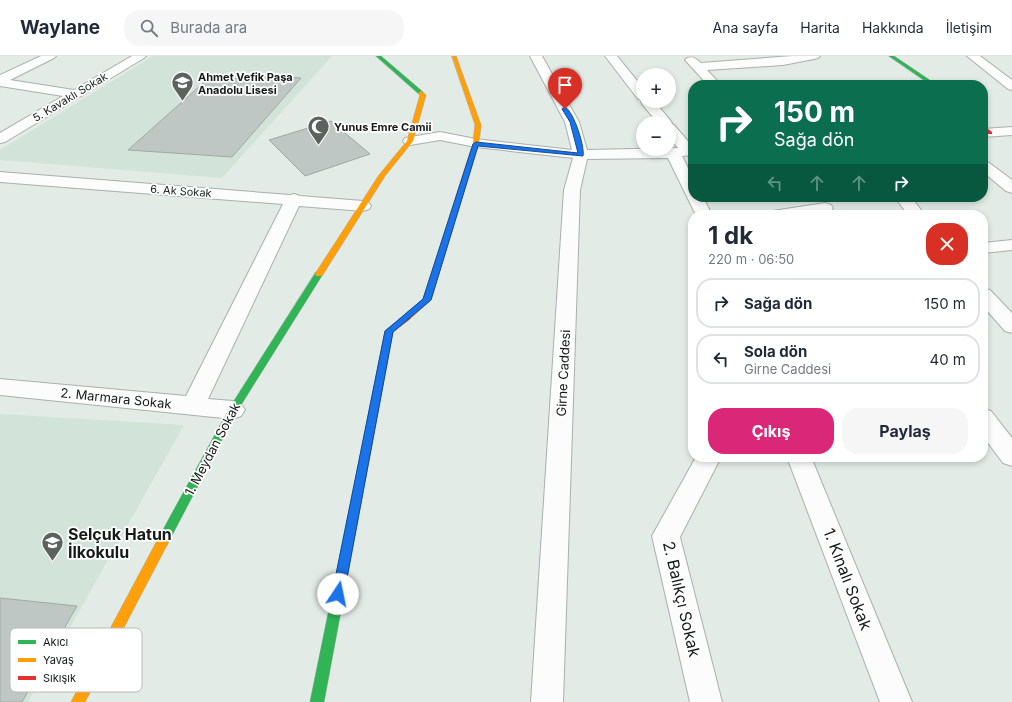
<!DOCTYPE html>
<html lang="tr">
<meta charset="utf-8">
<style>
:root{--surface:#fff;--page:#f6f6f7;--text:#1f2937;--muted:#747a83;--line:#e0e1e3;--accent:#db2777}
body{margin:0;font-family:Inter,sans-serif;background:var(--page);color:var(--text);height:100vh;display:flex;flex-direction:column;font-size:15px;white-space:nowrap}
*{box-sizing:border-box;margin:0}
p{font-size:13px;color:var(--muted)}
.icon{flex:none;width:22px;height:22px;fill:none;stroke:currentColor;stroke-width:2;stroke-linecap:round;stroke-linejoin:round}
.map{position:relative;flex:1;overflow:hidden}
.side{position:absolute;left:688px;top:154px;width:300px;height:252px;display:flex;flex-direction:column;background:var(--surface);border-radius:16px;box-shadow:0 2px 6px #0003}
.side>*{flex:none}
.banner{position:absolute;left:688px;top:24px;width:300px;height:122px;border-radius:16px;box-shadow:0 2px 6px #0003;background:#0b6e4f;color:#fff;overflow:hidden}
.tools{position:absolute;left:636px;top:12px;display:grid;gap:8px}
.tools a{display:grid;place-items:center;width:40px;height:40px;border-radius:50%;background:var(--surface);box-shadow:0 2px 6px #0003;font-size:20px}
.pin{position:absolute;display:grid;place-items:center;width:34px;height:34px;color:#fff;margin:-41px -17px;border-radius:50% 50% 50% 0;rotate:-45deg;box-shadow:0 0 4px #0007}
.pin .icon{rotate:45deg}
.me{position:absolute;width:44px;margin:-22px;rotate:11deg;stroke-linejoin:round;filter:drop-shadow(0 0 3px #0008)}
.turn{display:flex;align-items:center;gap:14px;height:84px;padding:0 20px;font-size:18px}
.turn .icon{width:52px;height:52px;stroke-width:2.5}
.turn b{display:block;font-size:28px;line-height:34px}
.lanes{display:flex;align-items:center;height:38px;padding:0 20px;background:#0003;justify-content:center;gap:20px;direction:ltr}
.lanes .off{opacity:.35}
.round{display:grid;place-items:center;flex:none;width:42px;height:42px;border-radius:16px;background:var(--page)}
.headline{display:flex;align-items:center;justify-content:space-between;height:68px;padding:0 20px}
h1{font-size:24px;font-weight:700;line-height:30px}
.button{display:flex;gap:8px;margin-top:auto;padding:8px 20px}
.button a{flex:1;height:46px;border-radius:16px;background:var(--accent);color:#fff;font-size:16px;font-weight:700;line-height:46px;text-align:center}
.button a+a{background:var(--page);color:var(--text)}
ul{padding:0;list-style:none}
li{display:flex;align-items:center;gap:12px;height:50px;margin:0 8px 6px;padding:0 12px;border:2px solid var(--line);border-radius:16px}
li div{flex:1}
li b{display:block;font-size:15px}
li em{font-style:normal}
header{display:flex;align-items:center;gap:24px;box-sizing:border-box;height:56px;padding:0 20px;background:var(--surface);border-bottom:1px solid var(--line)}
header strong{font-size:19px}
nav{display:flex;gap:22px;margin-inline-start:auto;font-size:14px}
.search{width:280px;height:36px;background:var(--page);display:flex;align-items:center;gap:10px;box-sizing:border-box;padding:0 14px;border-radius:16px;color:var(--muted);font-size:15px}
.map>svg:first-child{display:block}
.built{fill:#d2e3da}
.building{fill:#bfc7c4;stroke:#a1a7a5}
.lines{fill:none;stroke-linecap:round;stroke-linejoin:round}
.street-casing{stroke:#a9b0ad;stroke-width:2}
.fast-casing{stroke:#a9b0ad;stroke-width:1}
.slow-casing{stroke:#a9b0ad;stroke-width:1}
.jam-casing{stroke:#a9b0ad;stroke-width:1}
.street{fill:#fbfcfb;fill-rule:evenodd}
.fast{fill:#30b455;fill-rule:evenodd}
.slow{fill:#ff9f0a;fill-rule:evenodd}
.jam{fill:#e5322d;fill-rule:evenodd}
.route{fill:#1a73e8;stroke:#114b97}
.labels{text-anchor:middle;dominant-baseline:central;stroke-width:3.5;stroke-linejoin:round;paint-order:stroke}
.far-poi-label{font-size:11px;font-weight:bold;fill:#141a17;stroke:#fff;text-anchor:start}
.far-street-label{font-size:11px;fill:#141a17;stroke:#fff}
.street-label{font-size:13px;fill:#141a17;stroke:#fff}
.near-poi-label{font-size:16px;font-weight:bold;fill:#141a17;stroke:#fff;text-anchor:start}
.near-street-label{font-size:16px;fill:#141a17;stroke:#fff}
.key{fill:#fff;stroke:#b8bab9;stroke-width:1}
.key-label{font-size:11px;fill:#141a17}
</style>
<header>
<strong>Waylane</strong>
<div class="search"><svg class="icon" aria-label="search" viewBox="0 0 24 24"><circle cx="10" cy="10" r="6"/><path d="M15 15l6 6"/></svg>Burada ara</div>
<nav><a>Ana sayfa</a><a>Harita</a><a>Hakkında</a><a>İletişim</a></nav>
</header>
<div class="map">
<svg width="1012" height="646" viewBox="0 0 1012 646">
<rect width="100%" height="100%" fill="#e2ebe6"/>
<g class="built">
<path d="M 153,0 L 332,0 L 222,122 L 0,104 L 0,94 Z"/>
<path d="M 0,358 L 184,369 L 28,646 L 0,646 Z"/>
</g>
<g class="building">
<path d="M 246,19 L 301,22 L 232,101 L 128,94 L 210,21 L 242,23 Z"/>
<path d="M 331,65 L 370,98 L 305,120 L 269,84 Z"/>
<path d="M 0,542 L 77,550 L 22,646 L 0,646 Z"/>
</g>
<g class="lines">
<defs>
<g id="street">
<path d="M 41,0 L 56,0 L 54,2 L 10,24 L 74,34 L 132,0 L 146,0 L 144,2 L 5,86 L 0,87 L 0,77 L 63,40 L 0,30 L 0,19 Z"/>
<path d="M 530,0 L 542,0 L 579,66 L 587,94 L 678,92 L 669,81 L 669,67 L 658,67 L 642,48 L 641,45 L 642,43 L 638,43 L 605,0 L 617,0 L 643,32 L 643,45 L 654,45 L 670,64 L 672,67 L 671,68 L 674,69 L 693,91 L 693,99 L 682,100 L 693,122 L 693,141 L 703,141 L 712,159 L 696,159 L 668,102 L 587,103 L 580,134 L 563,646 L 531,646 L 564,134 L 573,102 L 476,91 L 440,84 L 410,89 L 405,88 L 403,85 L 405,82 L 440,76 L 476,83 L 572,94 L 565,66 Z"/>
<path d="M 792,0 L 820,0 L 818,2 L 814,3 L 783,9 L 707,14 L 721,29 L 708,29 L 685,4 L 687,2 C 694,0 696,3 701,7 Z"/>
<path d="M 967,0 L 980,0 L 1012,24 L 1012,34 L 1008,33 Z"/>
<path d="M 1012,71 L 1012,79 L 983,81 L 983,73 Z"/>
<path d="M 983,104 L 988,106 L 1012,124 L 1012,137 L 1006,135 L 983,116 Z"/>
<path d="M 0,116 L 290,139 L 294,138 L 300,140 L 363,145 L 369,147 L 371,150 L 369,153 L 363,155 L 299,150 L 208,343 L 233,345 L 241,348 L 245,354 L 241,360 L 233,363 L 0,339 L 0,323 L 186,340 L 283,148 L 0,126 Z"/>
<path d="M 895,141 L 911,141 L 925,159 L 908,159 Z"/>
<path d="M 825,147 L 831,149 L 833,152 L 831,155 L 812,159 L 771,159 L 773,155 L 779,154 Z"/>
<path d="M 1012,184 L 1012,194 L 983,197 L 983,187 Z"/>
<path d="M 983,232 L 990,234 L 1012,257 L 1012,277 L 1005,275 L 983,250 Z"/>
<path d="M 983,353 L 991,355 L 1012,382 L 1012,410 L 1003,407 L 983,380 Z"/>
<path d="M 696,401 L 721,401 L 680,481 L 722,646 L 690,646 L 652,480 Z"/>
<path d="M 787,401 L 811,401 L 912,646 L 880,646 Z"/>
</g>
<g id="fast">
<path d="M 376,0 L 381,0 L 423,36 L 423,38 L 419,38 Z"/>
<path d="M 889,0 L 894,0 L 937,29 L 931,29 Z"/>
<path d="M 316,216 L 322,216 L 323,218 L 236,357 L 167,489 L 163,490 L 159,489 L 157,485 L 159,481 L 230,351 Z"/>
<path d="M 361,417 L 365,418 L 366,421 L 324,646 L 310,646 L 356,421 L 357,418 Z"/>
</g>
<g id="slow">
<path d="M 452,0 L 456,0 L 481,69 L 479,87 L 431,244 L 410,263 L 407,264 L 403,261 L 404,259 L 423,243 L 473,87 L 475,69 Z"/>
<path d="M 421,35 L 426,39 L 413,85 L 385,120 L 322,220 L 316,220 L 315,218 L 379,119 L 407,85 L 420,39 L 418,37 Z"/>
<path d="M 163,480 L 167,481 L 169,485 L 167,489 L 85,646 L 71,646 L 159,481 Z"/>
</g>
<g id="jam">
<path d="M 983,69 L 992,76 L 992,78 L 988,78 L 983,74 Z"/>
<path d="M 407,258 L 411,261 L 410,263 L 393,276 L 366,421 L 365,424 L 361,425 L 357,424 L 356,421 L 385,275 Z"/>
</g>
</defs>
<use href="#street" class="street-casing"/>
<use href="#fast" class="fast-casing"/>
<use href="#slow" class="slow-casing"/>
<use href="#jam" class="jam-casing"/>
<use href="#street" class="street"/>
<use href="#fast" class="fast"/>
<use href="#slow" class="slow"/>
<use href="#jam" class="jam"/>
</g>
<path class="route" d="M 565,51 C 574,56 585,91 583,100 L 478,90 L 431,244 L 393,276 L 344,538 L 342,542 L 338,544 L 333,542 L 332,538 L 385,275 L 423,243 L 473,88 L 476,86 L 578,97 L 570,66 L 562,53 Z"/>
<defs>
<symbol id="school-pin" viewBox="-11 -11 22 30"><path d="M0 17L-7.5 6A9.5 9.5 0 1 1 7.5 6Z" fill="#5c635f" stroke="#fff"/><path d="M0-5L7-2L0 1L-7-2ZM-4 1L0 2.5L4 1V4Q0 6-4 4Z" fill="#fff"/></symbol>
<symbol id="mosque-pin" viewBox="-11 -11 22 30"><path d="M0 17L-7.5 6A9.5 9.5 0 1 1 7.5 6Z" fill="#5c635f" stroke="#fff"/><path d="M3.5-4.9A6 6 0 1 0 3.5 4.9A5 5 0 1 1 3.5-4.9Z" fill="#fff"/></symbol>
</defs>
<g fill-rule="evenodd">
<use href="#school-pin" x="170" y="14" width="25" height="34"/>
<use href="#mosque-pin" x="306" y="58" width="25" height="34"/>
<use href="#school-pin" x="40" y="474" width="25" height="34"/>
</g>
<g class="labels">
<g class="far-poi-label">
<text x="198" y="21">Ahmet Vefik Paşa<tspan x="198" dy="13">Anadolu Lisesi</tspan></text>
<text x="334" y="71">Yunus Emre Camii</text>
</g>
<g class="far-street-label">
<text transform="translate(70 41) rotate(-31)">5. Kavaklı Sokak</text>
<text transform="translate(181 135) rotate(4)">6. Ak Sokak</text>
</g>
<g class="street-label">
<text transform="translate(563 317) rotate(-87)">Girne Caddesi</text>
<text transform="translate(116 342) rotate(6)">2. Marmara Sokak</text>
<text transform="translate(212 393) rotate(-62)">1. Meydan Sokak</text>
</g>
<g class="near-poi-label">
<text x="68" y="478">Selçuk Hatun<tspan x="68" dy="18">İlkokulu</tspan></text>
</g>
<g class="near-street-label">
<text transform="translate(848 523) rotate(69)">1. Kınalı Sokak</text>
<text transform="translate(682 543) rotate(77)">2. Balıkçı Sokak</text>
</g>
</g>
<rect x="10" y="572" width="132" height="64" rx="6" class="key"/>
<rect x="18" y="584" width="18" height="4" fill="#30b455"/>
<rect x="18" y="602" width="18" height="4" fill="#ff9f0a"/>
<rect x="18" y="620" width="18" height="4" fill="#e5322d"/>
<g class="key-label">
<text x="43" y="590">Akıcı</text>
<text x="43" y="608">Yavaş</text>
<text x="43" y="626">Sıkışık</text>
</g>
</svg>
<div class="tools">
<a>+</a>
<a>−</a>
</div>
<div class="pin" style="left:565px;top:53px;background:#d93025"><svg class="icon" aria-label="arrive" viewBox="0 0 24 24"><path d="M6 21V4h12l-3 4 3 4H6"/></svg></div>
<svg class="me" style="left:338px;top:538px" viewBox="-20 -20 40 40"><circle r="19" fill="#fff"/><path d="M0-13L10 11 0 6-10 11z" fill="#1a73e8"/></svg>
<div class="banner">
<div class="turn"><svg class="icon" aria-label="right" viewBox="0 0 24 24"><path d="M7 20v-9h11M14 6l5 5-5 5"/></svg><div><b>150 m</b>Sağa dön</div></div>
<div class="lanes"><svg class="icon off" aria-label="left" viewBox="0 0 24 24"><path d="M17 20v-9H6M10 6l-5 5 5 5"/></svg><svg class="icon off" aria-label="ahead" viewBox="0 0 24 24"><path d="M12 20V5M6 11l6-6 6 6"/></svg><svg class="icon off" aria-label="ahead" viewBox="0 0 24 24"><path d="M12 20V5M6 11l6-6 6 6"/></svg><svg class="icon" aria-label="right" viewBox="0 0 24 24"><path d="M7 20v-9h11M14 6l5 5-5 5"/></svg></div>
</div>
<section class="side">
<div class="headline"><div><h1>1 dk</h1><p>220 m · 06:50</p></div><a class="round" style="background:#d93025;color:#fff"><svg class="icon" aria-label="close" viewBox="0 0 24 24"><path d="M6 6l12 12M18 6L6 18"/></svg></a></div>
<ul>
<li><svg class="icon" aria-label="right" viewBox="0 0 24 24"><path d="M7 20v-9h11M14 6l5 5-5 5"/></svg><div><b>Sağa dön</b></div><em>150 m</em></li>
<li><svg class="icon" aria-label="left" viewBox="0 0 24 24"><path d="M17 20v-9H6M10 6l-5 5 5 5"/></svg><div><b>Sola dön</b><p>Girne Caddesi</p></div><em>40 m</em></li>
</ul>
<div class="button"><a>Çıkış</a><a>Paylaş</a></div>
</section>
</div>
